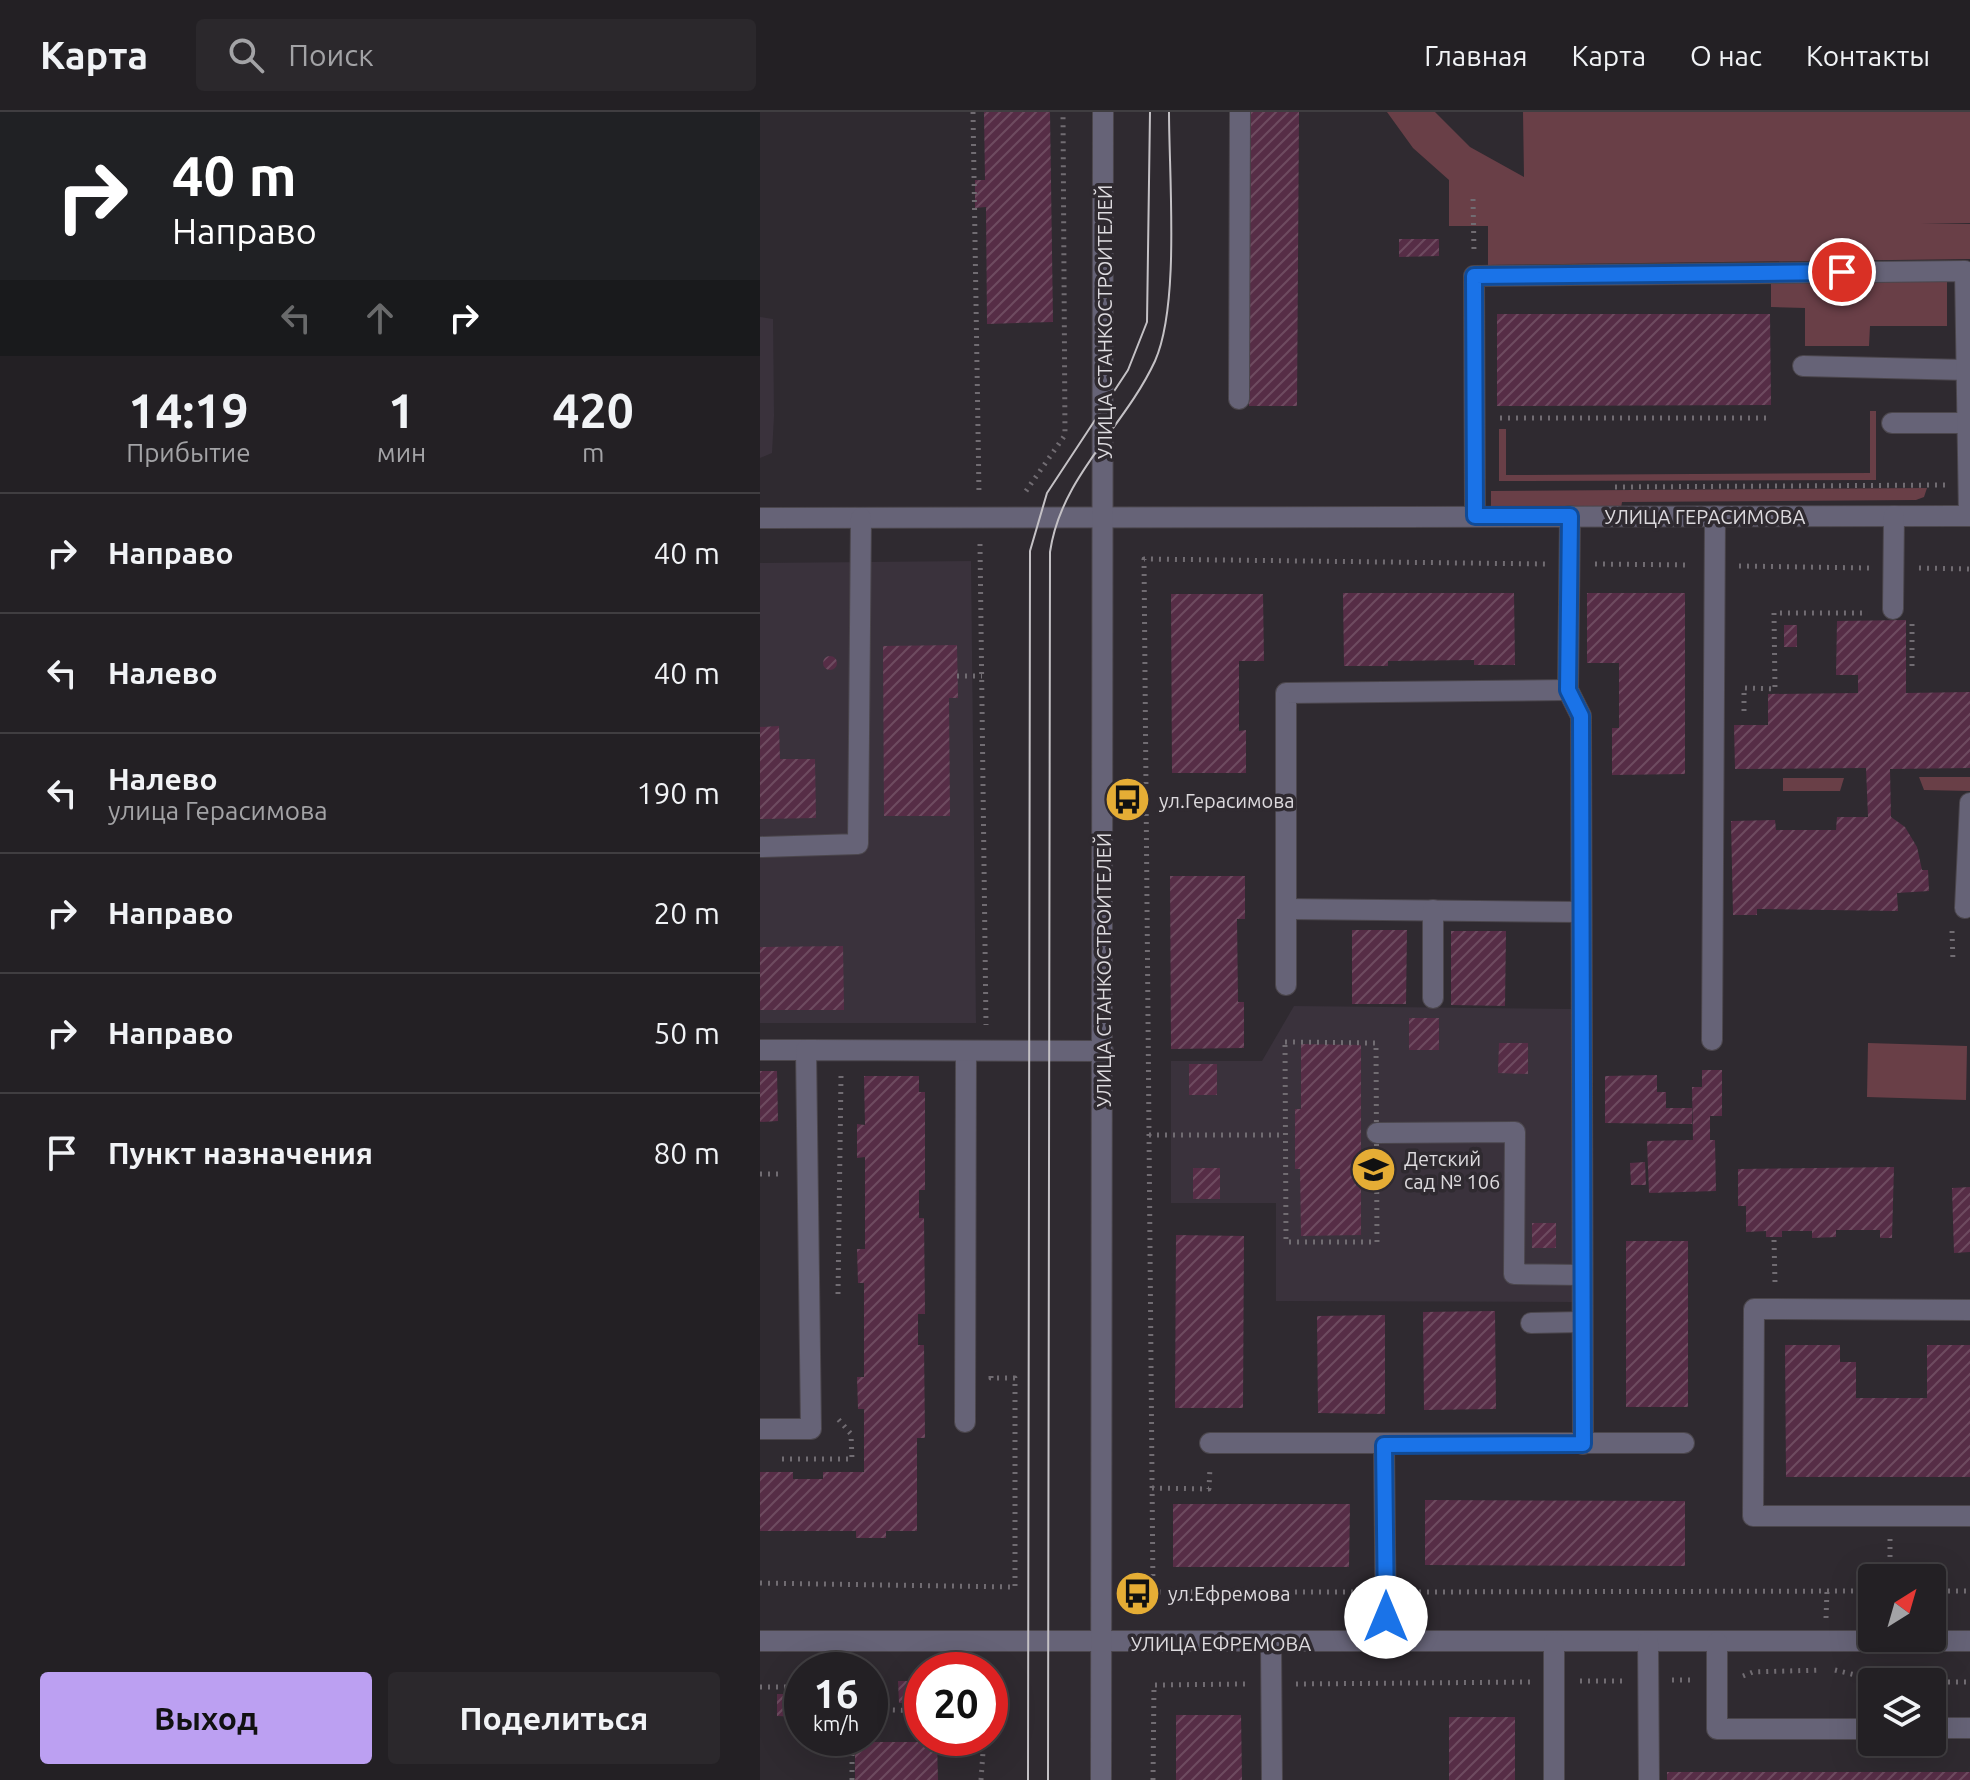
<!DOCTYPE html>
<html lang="ru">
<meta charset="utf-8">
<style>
:root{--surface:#232024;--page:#2b282c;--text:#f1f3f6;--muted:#a3a3a6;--line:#403e41;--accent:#bca0f2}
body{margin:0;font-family:Ubuntu,sans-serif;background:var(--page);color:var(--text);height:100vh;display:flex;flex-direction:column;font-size:30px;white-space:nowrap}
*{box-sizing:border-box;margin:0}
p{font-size:26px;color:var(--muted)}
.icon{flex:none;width:44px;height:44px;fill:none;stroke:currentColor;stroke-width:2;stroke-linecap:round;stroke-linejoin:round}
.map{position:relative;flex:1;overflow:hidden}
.details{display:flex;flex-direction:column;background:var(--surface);width:760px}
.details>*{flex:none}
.hud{background:#202124;color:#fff;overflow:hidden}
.needle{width:52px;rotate:37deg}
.fabs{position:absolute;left:1098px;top:1452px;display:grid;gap:16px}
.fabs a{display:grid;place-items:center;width:88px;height:88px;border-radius:8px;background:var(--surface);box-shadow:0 8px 32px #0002,0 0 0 2px var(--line);font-size:40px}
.speed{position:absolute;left:24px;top:1540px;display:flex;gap:16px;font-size:40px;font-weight:700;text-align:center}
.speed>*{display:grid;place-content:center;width:104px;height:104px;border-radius:50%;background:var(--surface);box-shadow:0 8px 32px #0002,0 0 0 2px var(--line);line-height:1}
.speed small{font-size:20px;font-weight:400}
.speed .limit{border:12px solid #d22;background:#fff;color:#111}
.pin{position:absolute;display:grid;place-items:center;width:68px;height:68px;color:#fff;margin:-34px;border:4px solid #fff;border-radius:50%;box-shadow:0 2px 8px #0007}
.me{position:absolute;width:88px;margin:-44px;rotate:0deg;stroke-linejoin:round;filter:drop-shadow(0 0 6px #0008)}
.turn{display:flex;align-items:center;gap:28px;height:168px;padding:0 40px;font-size:36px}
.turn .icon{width:104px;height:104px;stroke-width:2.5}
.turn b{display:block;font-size:56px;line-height:68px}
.lanes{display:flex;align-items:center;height:76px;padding:0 40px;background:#0003;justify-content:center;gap:40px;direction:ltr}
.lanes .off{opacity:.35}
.eta{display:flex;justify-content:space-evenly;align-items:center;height:136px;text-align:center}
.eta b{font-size:48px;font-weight:700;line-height:56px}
.action{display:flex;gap:16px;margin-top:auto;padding:16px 40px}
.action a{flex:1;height:92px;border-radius:8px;background:var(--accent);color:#111;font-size:32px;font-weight:700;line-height:92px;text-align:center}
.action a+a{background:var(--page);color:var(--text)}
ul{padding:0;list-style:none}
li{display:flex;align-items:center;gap:24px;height:120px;padding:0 40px;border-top:2px solid var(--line)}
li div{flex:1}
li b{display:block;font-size:30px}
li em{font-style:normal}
header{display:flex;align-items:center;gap:48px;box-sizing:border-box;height:112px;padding:0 40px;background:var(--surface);border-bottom:2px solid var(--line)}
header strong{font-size:38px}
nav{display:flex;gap:44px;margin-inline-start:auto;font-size:28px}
.search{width:560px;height:72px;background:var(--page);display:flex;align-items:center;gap:20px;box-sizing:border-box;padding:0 28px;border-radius:8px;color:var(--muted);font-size:30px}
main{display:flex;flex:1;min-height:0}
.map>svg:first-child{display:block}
.built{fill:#3a323c}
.green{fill:#693f47}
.building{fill:url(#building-hatch)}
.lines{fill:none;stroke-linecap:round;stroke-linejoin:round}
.minor-casing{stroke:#4b464c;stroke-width:22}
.path{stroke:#716c72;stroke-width:5;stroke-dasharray:2 6;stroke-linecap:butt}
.minor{stroke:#666377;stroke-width:20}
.tram{stroke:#c4c1c5;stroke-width:2}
.route-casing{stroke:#114b97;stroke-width:20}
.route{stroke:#1a73e8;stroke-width:14}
.labels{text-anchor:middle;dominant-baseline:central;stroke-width:7;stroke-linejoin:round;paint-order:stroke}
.street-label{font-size:20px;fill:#dddade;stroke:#2f2a30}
.poi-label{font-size:20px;fill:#dddade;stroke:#2f2a30;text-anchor:start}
</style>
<header>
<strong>Карта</strong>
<div class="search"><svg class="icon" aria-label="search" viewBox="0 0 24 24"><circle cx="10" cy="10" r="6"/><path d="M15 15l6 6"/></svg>Поиск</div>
<nav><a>Главная</a><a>Карта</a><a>О нас</a><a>Контакты</a></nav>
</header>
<main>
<section class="details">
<div class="hud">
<div class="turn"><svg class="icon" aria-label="right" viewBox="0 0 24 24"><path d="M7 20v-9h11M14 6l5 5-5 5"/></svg><div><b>40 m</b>Направо</div></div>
<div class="lanes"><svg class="icon off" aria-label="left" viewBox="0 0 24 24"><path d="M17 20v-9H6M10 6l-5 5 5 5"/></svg><svg class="icon off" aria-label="ahead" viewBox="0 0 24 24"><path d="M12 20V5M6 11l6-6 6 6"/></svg><svg class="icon" aria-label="right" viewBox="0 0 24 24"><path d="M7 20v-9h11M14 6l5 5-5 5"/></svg></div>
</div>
<div class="eta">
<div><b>14:19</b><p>Прибытие</p></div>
<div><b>1</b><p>мин</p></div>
<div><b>420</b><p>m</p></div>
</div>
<ul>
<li><svg class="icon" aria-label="right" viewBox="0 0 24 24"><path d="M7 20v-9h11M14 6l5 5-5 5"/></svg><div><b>Направо</b></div><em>40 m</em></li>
<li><svg class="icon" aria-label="left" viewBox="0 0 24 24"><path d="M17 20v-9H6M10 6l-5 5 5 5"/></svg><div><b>Налево</b></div><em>40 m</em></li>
<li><svg class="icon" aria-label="left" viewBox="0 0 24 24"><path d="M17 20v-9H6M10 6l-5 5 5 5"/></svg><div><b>Налево</b><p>улица Герасимова</p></div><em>190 m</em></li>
<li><svg class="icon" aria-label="right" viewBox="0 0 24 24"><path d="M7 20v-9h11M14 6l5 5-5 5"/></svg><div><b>Направо</b></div><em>20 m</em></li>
<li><svg class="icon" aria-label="right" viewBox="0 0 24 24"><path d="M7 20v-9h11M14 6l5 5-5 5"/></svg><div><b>Направо</b></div><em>50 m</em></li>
<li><svg class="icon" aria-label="arrive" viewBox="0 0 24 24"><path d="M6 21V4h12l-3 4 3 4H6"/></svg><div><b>Пункт назначения</b></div><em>80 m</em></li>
</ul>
<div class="action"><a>Выход</a><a>Поделиться</a></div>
</section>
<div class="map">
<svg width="1210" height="1668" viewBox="0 0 1210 1668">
<defs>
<pattern id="building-hatch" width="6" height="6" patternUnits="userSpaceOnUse" patternTransform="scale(2)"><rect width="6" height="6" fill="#562d46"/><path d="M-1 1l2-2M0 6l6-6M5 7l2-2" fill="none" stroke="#6e4b60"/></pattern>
</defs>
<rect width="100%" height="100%" fill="#2f2a30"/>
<g class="built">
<path d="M 0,205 L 13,207 L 14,304 L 12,341 L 0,346 Z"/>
<path d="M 211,449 L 216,911 L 0,911 L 0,451 Z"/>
<path d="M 534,894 L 813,897 L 815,1190 L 516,1189 L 516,1091 L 411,1091 L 411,949 L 502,949 Z"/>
</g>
<g class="green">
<path d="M 627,0 L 675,0 L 710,35 L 764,65 L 763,0 L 1210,0 L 1210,111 L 1161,111 L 1210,112 L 1210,147 L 728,153 L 728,114 L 689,114 L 689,68 L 653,36 Z"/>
<path d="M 1011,168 L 1187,168 L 1187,214 L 1110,214 L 1109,234 L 1045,234 L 1045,196 L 1011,195 Z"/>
<path d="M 1110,299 L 1116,299 L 1116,368 L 739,369 L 739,317 L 746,317 L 746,363 L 1110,361 Z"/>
<path d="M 1167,376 L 1164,385 L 1156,388 L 862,390 L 861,396 L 731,397 L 731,379 Z"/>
<path d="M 1159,665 L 1210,665 L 1210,679 L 1164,678 Z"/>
<path d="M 1023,666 L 1084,666 L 1080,679 L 1023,679 Z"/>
<path d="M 1108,931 L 1207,934 L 1206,988 L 1107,985 Z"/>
</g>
<g class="building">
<path d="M 224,0 L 290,0 L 293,210 L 227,212 L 226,95 L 215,96 L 215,68 L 225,68 Z"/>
<path d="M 491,0 L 539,0 L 537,294 L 489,294 Z"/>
<path d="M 639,127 L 679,127 L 679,144 L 639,145 Z"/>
<path d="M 737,202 L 1010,202 L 1011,293 L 737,294 Z"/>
<path d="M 583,481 L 754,481 L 755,553 L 714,553 L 714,548 L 628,549 L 628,554 L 584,554 Z"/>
<path d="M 827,481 L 925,481 L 925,662 L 852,663 L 852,616 L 859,616 L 859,551 L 827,551 Z"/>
<path d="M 411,482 L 503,482 L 504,549 L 479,549 L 479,619 L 486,618 L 486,661 L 412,661 Z"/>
<path d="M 1146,508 L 1146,581 L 1210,580 L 1210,656 L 1130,657 L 1131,705 L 1145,715 L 1157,735 L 1162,758 L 1168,758 L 1169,779 L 1137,781 L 1138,799 L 997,797 L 997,803 L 973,803 L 971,709 L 1015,708 L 1016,718 L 1076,718 L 1077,705 L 1108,705 L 1106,656 L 975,657 L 974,613 L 1008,613 L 1008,582 L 1098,581 L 1098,563 L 1076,563 L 1077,509 Z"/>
<rect x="1024" y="513" width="13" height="22"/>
<path d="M 197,533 L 198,586 L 189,586 L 190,704 L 124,704 L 123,534 Z"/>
<circle cx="70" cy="551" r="7"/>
<path d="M 19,614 L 20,647 L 55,647 L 56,706 L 0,707 L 0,615 Z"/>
<path d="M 410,764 L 485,764 L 485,807 L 477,807 L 478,890 L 484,890 L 484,936 L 411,937 Z"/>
<path d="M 592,818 L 647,818 L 646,892 L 592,892 Z"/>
<path d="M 691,819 L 746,819 L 745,894 L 691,893 Z"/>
<path d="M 83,834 L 84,898 L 0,898 L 0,835 Z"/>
<rect x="649" y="906" width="30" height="32"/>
<path d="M 739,931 L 768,931 L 768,962 L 738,961 Z"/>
<path d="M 541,932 L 601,933 L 601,1123 L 541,1124 L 540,1057 L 535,1057 L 535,997 L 541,997 Z"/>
<rect x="429" y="952" width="28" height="31"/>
<path d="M 942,958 L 962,958 L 962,1004 L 950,1004 L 950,1028 L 955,1028 L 956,1079 L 889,1081 L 887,1029 L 933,1028 L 932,975 L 942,975 Z"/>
<path d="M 0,959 L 17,959 L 18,1009 L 0,1010 Z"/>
<path d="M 897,963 L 897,980 L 906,980 L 906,996 L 932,996 L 932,1012 L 845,1011 L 845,964 Z"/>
<path d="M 104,964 L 159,964 L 159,980 L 165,980 L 165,1078 L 159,1078 L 159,1106 L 164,1106 L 165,1202 L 158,1202 L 158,1233 L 164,1233 L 165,1326 L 157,1326 L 157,1419 L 126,1419 L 126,1426 L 96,1426 L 96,1419 L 0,1419 L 0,1360 L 33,1360 L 33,1367 L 63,1367 L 63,1360 L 104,1360 L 104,1297 L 98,1297 L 97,1265 L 104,1265 L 104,1171 L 98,1171 L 97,1137 L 105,1137 L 105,1045 L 97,1046 L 97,1012 L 105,1013 Z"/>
<path d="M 885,1050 L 886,1073 L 871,1073 L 870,1051 Z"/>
<path d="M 1134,1055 L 1132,1126 L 1120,1126 L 1120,1118 L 1076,1118 L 1076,1125 L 1052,1126 L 1052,1119 L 1022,1119 L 1022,1125 L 1006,1125 L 1006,1119 L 986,1120 L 986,1094 L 978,1094 L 978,1057 Z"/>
<rect x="433" y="1056" width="27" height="31"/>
<path d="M 1210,1075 L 1210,1140 L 1194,1141 L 1192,1076 Z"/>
<rect x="772" y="1111" width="24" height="25"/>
<path d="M 416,1123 L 484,1124 L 483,1296 L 415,1296 Z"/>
<rect x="866" y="1129" width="62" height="166"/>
<path d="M 735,1199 L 736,1297 L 664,1298 L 663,1200 Z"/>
<path d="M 625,1203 L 625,1302 L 558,1301 L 557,1204 Z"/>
<path d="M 1025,1233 L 1080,1233 L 1080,1250 L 1096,1250 L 1096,1286 L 1167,1286 L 1167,1233 L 1210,1233 L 1210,1365 L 1026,1365 Z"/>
<path d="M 665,1388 L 925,1389 L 925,1454 L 665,1453 Z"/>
<path d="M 413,1392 L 590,1392 L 589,1455 L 413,1455 Z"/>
<path d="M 138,1569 L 162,1569 L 162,1591 L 139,1591 Z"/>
<path d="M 17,1582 L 42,1582 L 42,1605 L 17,1604 Z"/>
<path d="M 416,1603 L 481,1603 L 482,1668 L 416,1668 Z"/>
<rect x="689" y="1605" width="66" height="63"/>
<path d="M 46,1626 L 73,1626 L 73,1632 L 46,1631 Z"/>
<path d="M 95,1630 L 177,1630 L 178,1668 L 95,1668 Z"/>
<rect x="907" y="1660" width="303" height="8"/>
</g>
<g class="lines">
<defs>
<g id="minor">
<path d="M 1043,254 L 1207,258"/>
<path d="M 479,287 L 480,0"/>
<path d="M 1132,311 L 1208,311"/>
<path d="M 715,404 L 714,164 L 1205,159 L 1209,404"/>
<path d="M 810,404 L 808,578 L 821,604 L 823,1332"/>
<path d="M 0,406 L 1210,404"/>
<path d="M 1133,497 L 1134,404"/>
<path d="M 0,735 L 98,732 L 101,406"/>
<path d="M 1205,796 L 1210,691"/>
<path d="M 526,797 L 821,800"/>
<path d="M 526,873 L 526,581 L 808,578"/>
<path d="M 673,886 L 673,798"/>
<path d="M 952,928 L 955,404"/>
<path d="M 0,938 L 46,938"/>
<path d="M 617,1021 L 755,1020 L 754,1162 L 822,1163"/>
<path d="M 1210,1198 L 994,1197 L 993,1404 L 1210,1404"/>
<path d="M 771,1211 L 822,1210"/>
<path d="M 205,1310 L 206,940"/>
<path d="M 0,1317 L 51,1317 L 46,938 L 343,939"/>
<path d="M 450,1331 L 924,1331"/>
<path d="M 624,1333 L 626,1530"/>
<path d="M 0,1529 L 1210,1529"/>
<path d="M 511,1530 L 512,1668"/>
<path d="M 888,1530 L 889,1668"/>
<path d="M 957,1530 L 957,1617 L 1112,1617"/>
<path d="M 1172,1616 L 1210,1616"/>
<path d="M 341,1668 L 343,0"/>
<path d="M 794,1668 L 794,1530"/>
</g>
</defs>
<use href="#minor" class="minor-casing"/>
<g class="path">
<path d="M 213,0 L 219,382"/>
<path d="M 713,87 L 714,139"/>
<path d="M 740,306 L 1006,306"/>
<path d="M 855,375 L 1185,373"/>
<path d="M 266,379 L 305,323 L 303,0"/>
<path d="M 220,432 L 226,913"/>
<path d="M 835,452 L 929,453"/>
<path d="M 979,454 L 1109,456"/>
<path d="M 1159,456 L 1210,457"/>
<path d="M 1152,512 L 1152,560"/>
<path d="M 197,564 L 222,564"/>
<path d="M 984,599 L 984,576 L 1015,577 L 1014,501 L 1108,501"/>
<path d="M 1192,819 L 1193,850"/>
<path d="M 525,930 L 616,931 L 617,1130 L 526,1130 Z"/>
<path d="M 389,1023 L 525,1023"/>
<path d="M 0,1062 L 22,1062"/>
<path d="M 1014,1128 L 1015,1171"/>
<path d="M 78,1182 L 81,964"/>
<path d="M 22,1347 L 92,1347 L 91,1322 L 78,1307"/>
<path d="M 392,1376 L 449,1377 L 450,1355"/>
<path d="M 1130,1427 L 1130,1466"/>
<path d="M 0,1471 L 255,1475 L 255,1266 L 231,1266 L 231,1263"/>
<path d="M 1172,1479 L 1210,1479"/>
<path d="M 601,1480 L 393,1480 L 384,447 L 785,452"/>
<path d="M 651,1480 L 1112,1479"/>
<path d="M 1066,1506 L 1067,1479"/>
<path d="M 1075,1558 L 1124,1570"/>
<path d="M 983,1564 L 993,1560 L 1061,1558"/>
<path d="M 912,1568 L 934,1568"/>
<path d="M 820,1569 L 862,1569"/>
<path d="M 1172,1570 L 1210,1570"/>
<path d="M 536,1572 L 770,1570"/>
<path d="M 0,1575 L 42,1575"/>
<path d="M 110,1576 L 132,1598 L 162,1599"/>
<path d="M 92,1668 L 92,1626"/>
<path d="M 221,1668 L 224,1626"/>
<path d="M 393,1668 L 394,1573 L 486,1572"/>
</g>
<use href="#minor" class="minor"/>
<g class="tram">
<path d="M 268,1668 L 270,439 L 287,381 L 368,258 L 387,210 L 390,0"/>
<path d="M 288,1668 L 290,440 C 301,364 364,316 395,249 C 420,193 409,65 409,0"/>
</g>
</g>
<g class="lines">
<defs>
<path id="route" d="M 626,1505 L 624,1333 L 823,1332 L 821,604 L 808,578 L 810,404 L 715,404 L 714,164 L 1082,160"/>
</defs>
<use href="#route" class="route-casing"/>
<use href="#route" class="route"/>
</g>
<defs>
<symbol id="bus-disc" viewBox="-11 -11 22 22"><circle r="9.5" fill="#e5ad35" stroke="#2f2a30"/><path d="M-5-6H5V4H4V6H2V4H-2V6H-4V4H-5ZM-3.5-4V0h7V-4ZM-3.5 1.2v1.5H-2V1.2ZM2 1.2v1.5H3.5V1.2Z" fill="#111"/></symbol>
<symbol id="school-disc" viewBox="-11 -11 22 22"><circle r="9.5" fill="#e5ad35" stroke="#2f2a30"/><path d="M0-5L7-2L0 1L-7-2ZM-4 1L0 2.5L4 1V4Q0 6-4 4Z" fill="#111"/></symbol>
</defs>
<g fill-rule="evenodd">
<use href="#bus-disc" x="342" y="662" width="51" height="51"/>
<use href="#school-disc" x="588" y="1032" width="51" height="51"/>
<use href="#bus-disc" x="352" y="1456" width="51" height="51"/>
</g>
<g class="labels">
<g class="street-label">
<text transform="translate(344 210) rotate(-90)">УЛИЦА СТАНКОСТРОИТЕЛЕЙ</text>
<text x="945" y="404">УЛИЦА ГЕРАСИМОВА</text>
<text transform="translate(343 858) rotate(-90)">УЛИЦА СТАНКОСТРОИТЕЛЕЙ</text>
<text x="461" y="1531">УЛИЦА ЕФРЕМОВА</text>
</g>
<g class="poi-label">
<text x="399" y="688">ул.Герасимова</text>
<text x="644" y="1046">Детский<tspan x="644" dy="23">сад № 106</tspan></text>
<text x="408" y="1481">ул.Ефремова</text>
</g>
</g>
</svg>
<div class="fabs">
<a><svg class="needle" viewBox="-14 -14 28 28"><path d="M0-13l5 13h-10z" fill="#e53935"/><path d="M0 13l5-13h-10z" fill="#a3a3a6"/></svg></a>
<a><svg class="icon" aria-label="layers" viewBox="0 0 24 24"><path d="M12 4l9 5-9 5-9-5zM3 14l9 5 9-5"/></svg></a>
</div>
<div class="speed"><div>16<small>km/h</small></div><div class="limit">20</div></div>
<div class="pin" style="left:1082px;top:160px;background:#d93025"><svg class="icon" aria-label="arrive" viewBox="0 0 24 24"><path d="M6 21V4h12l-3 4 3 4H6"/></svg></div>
<svg class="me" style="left:626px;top:1505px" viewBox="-20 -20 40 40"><circle r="19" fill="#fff"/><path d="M0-13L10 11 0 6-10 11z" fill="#1a73e8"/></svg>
</div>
</main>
